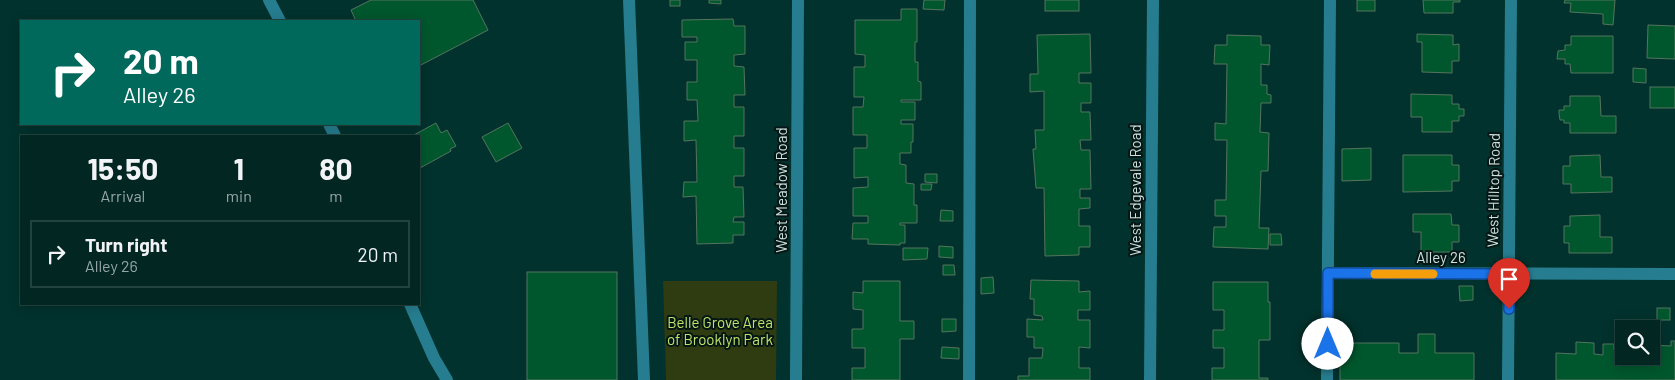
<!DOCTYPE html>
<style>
:root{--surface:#022622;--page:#0c2e2a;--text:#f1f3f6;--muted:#96a5a5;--line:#234340}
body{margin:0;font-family:Barlow,sans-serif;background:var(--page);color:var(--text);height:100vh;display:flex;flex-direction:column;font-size:19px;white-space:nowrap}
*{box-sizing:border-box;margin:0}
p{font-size:16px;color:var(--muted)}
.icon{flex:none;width:28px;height:28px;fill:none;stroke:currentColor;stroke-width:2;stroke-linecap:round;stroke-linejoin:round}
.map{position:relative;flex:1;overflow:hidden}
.drawer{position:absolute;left:20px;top:135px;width:400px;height:170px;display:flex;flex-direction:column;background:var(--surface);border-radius:0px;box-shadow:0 2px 12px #0003,0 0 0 1px var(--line)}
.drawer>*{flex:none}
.hud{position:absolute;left:20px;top:20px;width:400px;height:105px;border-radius:0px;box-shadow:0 2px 12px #0003,0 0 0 1px var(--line);background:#00695c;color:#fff;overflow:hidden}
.controls{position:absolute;left:1615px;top:320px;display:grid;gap:10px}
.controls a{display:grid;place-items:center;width:45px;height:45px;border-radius:0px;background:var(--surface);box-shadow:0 2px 12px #0003,0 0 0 1px var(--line);font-size:25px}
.pin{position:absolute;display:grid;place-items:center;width:42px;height:42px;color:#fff;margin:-51px -21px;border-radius:50% 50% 50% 0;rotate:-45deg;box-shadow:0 0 5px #0007}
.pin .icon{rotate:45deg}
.me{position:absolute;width:55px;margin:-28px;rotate:0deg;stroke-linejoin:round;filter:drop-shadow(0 0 4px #0008)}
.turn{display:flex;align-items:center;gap:18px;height:105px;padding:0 20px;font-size:22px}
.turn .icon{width:65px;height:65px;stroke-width:2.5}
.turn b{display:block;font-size:35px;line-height:42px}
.eta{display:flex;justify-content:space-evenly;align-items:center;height:85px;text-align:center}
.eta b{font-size:30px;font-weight:700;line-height:35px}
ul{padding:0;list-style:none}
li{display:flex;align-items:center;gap:15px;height:68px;margin:0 10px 8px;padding:0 10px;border:2px solid var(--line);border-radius:0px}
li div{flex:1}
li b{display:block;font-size:19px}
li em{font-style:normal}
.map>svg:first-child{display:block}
.green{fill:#2f3b11}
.building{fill:#01572d;stroke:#55745f}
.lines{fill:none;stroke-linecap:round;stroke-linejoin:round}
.minor{stroke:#267d8f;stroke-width:12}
.route-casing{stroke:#114b97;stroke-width:12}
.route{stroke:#1a73e8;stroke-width:9}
.slow{stroke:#f59e0b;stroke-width:9}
.labels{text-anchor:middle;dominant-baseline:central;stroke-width:4;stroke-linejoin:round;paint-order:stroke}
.street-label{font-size:15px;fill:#cbe2de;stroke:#051614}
.park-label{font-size:15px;fill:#bee369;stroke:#051614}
</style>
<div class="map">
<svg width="1675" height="380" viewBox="0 0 1675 380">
<rect width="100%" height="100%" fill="#02322d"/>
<path class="green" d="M 663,281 L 777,281 L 776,380 L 666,380 Z"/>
<g class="building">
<path d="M 371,0 L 473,0 L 488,30 L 419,66 L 419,21 L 356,21 L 351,10 Z"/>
<rect x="670" y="0" width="10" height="6"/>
<path d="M 709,0 L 721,0 L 721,4 L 709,3 Z"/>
<path d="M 924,0 L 945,0 L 944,10 L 923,9 Z"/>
<rect x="1045" y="0" width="34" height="11"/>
<rect x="1357" y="0" width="18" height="11"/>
<path d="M 1423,0 L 1460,0 L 1460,2 L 1453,2 L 1453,13 L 1424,13 Z"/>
<path d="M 1565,0 L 1615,0 L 1613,25 L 1603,24 L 1603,14 L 1570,12 L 1571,3 L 1564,3 Z"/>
<path d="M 901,9 L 917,9 L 917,42 L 915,42 L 915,62 L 918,62 L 918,81 L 921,82 L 921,100 L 901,100 L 901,102 L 915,102 L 915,120 L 901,120 L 901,124 L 913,124 L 913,142 L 911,142 L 911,153 L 900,153 L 900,164 L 906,165 L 906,183 L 914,184 L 914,205 L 917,205 L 917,223 L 900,223 L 900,225 L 905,225 L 905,243 L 900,243 L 900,245 L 868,244 L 868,239 L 852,239 L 853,223 L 868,223 L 868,216 L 853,216 L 853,188 L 868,187 L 868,177 L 854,178 L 854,148 L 867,148 L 867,135 L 853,135 L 853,107 L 863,107 L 864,97 L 854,97 L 854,67 L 865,67 L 865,55 L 855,54 L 855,20 L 901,20 Z"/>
<path d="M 733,19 L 734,26 L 745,26 L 745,54 L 734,55 L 734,66 L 744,67 L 745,95 L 734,95 L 734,107 L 744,107 L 744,136 L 734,136 L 734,148 L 744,148 L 744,176 L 734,176 L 734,187 L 743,187 L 744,217 L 734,217 L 733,222 L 744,222 L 744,235 L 733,235 L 733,243 L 697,244 L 696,196 L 683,197 L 684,182 L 697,182 L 696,140 L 684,141 L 684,121 L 698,121 L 697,100 L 687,100 L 687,82 L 697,82 L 697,60 L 685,60 L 685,42 L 697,42 L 697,37 L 682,37 L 682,20 Z"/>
<path d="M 1648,25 L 1675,26 L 1675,59 L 1647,58 Z"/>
<path d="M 1090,34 L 1091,73 L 1079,73 L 1079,83 L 1091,83 L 1091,103 L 1081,103 L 1081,112 L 1090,112 L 1091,140 L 1080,140 L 1081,150 L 1090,150 L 1091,189 L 1080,189 L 1080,198 L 1090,198 L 1090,208 L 1079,209 L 1079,226 L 1090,226 L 1090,247 L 1079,247 L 1079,255 L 1045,256 L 1044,188 L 1036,188 L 1033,149 L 1036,149 L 1035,130 L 1044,130 L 1044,91 L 1030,92 L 1030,74 L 1038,74 L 1038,72 L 1037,35 Z"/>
<path d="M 1417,34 L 1453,35 L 1453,45 L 1459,44 L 1459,61 L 1452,61 L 1452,73 L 1422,72 L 1422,42 L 1417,42 Z"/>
<path d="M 1227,35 L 1261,36 L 1261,45 L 1270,45 L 1269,65 L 1261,64 L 1261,85 L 1267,85 L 1267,94 L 1271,95 L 1271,103 L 1261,103 L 1260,132 L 1269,133 L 1268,171 L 1261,171 L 1259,228 L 1269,228 L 1268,249 L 1213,247 L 1214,227 L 1226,227 L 1226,216 L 1215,216 L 1215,200 L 1226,200 L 1227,140 L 1215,140 L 1215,123 L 1226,124 L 1227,64 L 1214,64 L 1215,45 L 1227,45 Z"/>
<path d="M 1571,36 L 1613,36 L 1613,73 L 1571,73 L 1570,64 L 1565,64 L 1565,59 L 1557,59 L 1558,51 L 1565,50 L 1565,45 L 1571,45 Z"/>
<path d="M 1633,68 L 1646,69 L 1646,83 L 1633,82 Z"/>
<rect x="1650" y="87" width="25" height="21"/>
<path d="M 1411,94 L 1452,95 L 1452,104 L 1459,104 L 1459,109 L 1464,109 L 1464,116 L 1459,116 L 1459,121 L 1452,121 L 1452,132 L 1422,132 L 1422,117 L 1411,117 Z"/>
<path d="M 1570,96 L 1600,96 L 1601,116 L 1616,116 L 1616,133 L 1570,133 L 1570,123 L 1564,123 L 1564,120 L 1560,120 L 1559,113 L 1559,110 L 1564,110 L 1564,106 L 1570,106 Z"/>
<path d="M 436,123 L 441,133 L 447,130 L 456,146 L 450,149 L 451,151 L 420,168 L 419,136 L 412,136 Z"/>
<path d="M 508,123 L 522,148 L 496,162 L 482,137 Z"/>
<path d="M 1371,148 L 1371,180 L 1342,181 L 1342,149 Z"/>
<path d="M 1403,155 L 1452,155 L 1452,165 L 1459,165 L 1459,181 L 1452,181 L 1452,191 L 1403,192 Z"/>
<path d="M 1600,155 L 1601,177 L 1612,177 L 1612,192 L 1571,193 L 1571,184 L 1563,184 L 1563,166 L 1570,166 L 1570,156 Z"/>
<path d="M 925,174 L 937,174 L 937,183 L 925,182 Z"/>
<path d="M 921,184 L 932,184 L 931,190 L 921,190 Z"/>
<path d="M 941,210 L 953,211 L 953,221 L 940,221 Z"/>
<path d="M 1413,214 L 1451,214 L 1452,225 L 1459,225 L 1459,242 L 1452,242 L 1452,252 L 1421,252 L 1421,232 L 1413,232 Z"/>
<path d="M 1600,215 L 1600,237 L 1612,237 L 1612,253 L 1569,253 L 1569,243 L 1564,243 L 1564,226 L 1570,226 L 1570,216 Z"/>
<path d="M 1270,234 L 1281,234 L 1282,245 L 1270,245 Z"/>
<path d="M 939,246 L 953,247 L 953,258 L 939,257 Z"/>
<path d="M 903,248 L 928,248 L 927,259 L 903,260 Z"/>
<path d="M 943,265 L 954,265 L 955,275 L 943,275 Z"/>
<rect x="527" y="272" width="90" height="108"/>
<path d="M 993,277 L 994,293 L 981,294 L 981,278 Z"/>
<path d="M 1031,280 L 1079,281 L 1079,292 L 1090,291 L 1090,310 L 1078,310 L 1078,320 L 1090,320 L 1090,348 L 1079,347 L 1079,368 L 1090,368 L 1090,380 L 1018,380 L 1018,376 L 1029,376 L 1029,358 L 1042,358 L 1043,348 L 1034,348 L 1034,337 L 1027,337 L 1027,319 L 1043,320 L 1042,316 L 1034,315 L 1034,299 L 1030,299 Z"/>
<path d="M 863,281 L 900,281 L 900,321 L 914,321 L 914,339 L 900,339 L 900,380 L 852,380 L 852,368 L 865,368 L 865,348 L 852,348 L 852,329 L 863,329 L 863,310 L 853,309 L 853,292 L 863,293 Z"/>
<path d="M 1213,282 L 1268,282 L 1268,302 L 1270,302 L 1270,340 L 1259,340 L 1259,378 L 1268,378 L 1268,380 L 1212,380 L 1212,368 L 1224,368 L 1224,348 L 1213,348 L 1213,330 L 1224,330 L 1224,310 L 1213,310 Z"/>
<path d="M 1459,286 L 1473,286 L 1473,300 L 1460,301 Z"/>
<rect x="1657" y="308" width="13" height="12"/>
<path d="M 942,319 L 956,319 L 956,331 L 942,332 Z"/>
<path d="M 1418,334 L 1435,334 L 1435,353 L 1474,353 L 1474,380 L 1340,380 L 1340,343 L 1399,343 L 1399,353 L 1418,353 Z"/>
<path d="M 1671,341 L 1675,341 L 1675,380 L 1556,380 L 1556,353 L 1576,354 L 1576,342 L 1594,343 L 1594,354 L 1603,355 L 1603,344 L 1614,344 L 1614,350 L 1620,351 L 1620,354 L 1624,354 L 1624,356 L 1651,356 L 1651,345 L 1671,346 Z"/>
<path d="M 942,347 L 959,348 L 959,359 L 941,358 Z"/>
</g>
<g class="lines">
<g class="minor">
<path d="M 269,0 L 280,21"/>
<path d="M 629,0 L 644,380"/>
<path d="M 329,124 L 335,136"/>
<path d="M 1328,273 L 1675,274"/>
<path d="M 410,304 L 434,358 L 447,380"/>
<path d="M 796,380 L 798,0"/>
<path d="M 969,380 L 970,0"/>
<path d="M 1150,380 L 1153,0"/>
<path d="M 1327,380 L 1330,0"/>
<path d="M 1508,380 L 1511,0"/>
</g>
</g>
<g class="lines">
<defs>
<path id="route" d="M 1328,344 L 1328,273 L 1509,274 L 1509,309"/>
</defs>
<use href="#route" class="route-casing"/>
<use href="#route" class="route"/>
<path class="slow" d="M 1375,274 L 1433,274"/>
</g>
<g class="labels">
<g class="street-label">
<text transform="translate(781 190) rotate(-90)">West Meadow Road</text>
<text transform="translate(1135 190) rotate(-90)">West Edgevale Road</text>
<text transform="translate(1493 190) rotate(-89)">West Hilltop Road</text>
<text x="1441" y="257">Alley 26</text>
</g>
<g class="park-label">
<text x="720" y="322">Belle Grove Area<tspan x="720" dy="17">of Brooklyn Park</tspan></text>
</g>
</g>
</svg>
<div class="controls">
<a><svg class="icon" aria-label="search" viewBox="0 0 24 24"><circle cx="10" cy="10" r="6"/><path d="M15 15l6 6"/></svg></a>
</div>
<div class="pin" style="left:1509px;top:309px;background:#d93025"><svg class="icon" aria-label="arrive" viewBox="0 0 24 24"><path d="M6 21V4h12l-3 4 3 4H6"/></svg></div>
<svg class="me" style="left:1328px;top:344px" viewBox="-20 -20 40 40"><circle r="19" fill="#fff"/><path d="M0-13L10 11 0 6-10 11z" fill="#1a73e8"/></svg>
<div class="hud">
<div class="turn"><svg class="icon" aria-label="right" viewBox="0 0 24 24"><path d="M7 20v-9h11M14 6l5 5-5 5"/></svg><div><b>20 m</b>Alley 26</div></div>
</div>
<section class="drawer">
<div class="eta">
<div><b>15:50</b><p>Arrival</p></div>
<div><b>1</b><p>min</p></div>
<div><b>80</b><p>m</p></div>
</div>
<ul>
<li><svg class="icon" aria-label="right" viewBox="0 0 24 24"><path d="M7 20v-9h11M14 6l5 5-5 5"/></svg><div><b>Turn right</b><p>Alley 26</p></div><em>20 m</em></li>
</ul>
</section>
</div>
